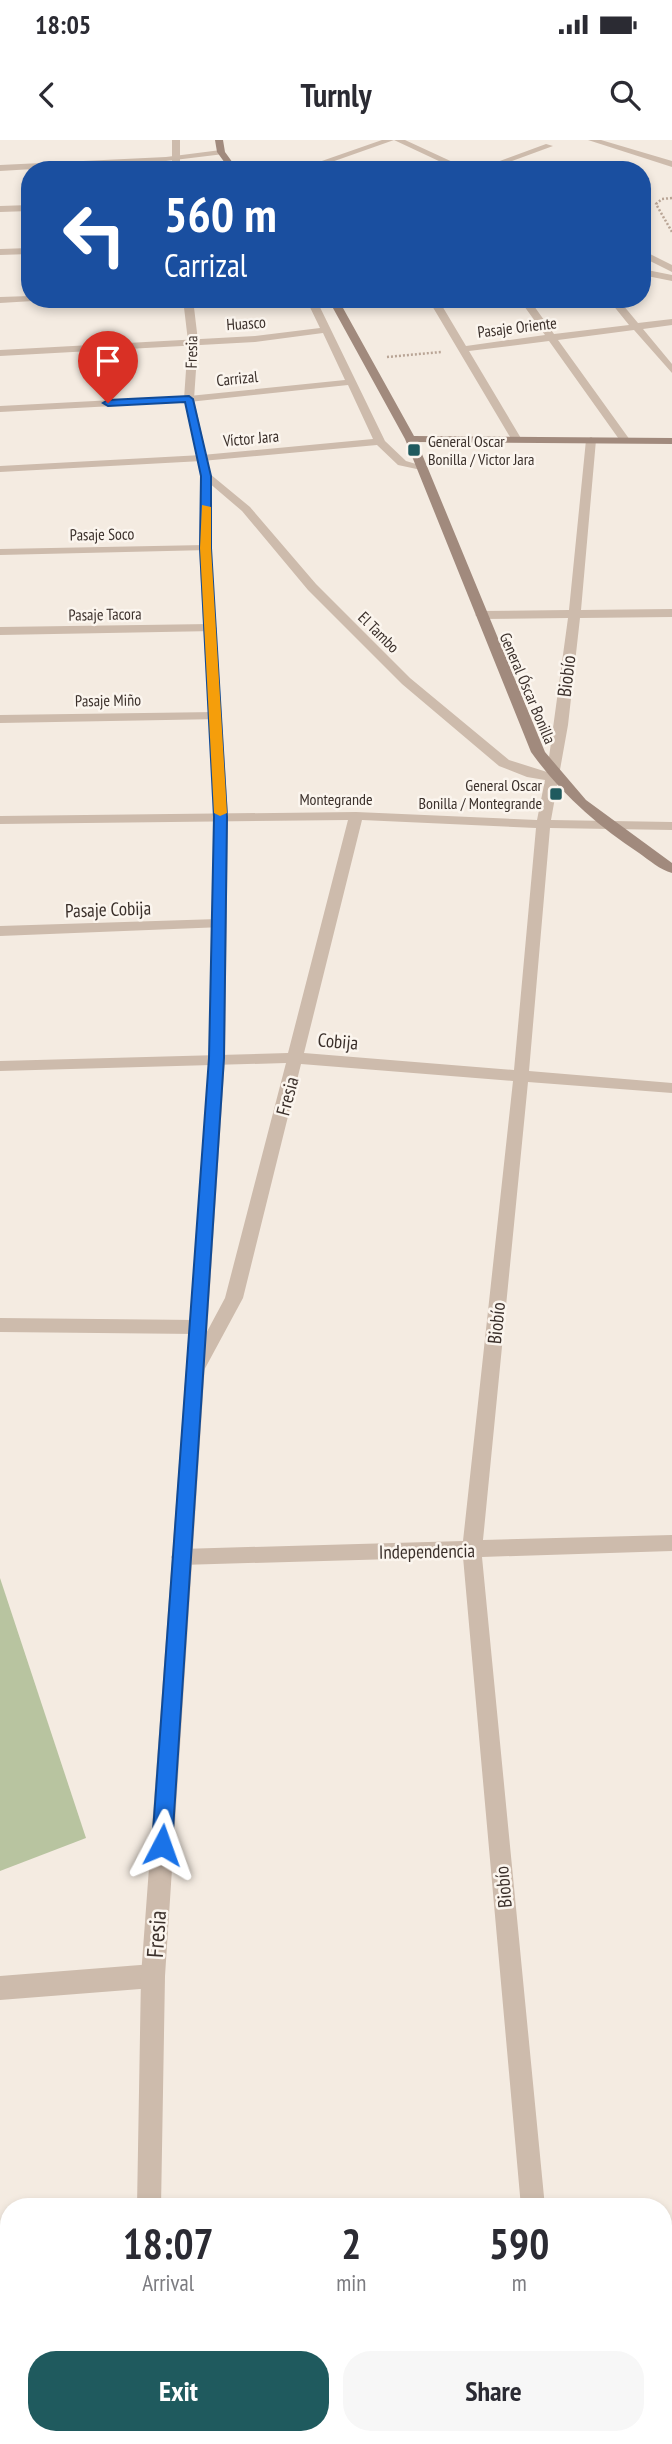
<!DOCTYPE html>
<meta charset="utf-8">
<style>
:root{--surface:#fff;--page:#f7f7f7;--text:#2b2b33;--muted:#7c7c81;--accent:#1f5a5e}
body{margin:0;font-family:"PT Sans Narrow",sans-serif;background:var(--page);color:var(--text);height:100vh;display:flex;flex-direction:column;font-size:26px;white-space:nowrap}
*{box-sizing:border-box;margin:0}
p{font-size:23px;color:var(--muted)}
.icon{flex:none;width:38px;height:38px;fill:none;stroke:currentColor;stroke-width:2;stroke-linecap:round;stroke-linejoin:round}
.map{position:relative;flex:1;overflow:hidden}
.panel{position:absolute;left:0px;top:2058px;width:672px;height:247px;display:flex;flex-direction:column;background:var(--surface);border-radius:28px 28px 0 0;box-shadow:0 4px 10px #0003}
.panel>*{flex:none}
.banner{position:absolute;left:21px;top:21px;width:630px;height:147px;border-radius:28px;box-shadow:0 4px 10px #0003;background:#1a4fa0;color:#fff;overflow:hidden}
.pin{position:absolute;display:grid;place-items:center;width:60px;height:60px;color:#fff;margin:-72px -30px;border-radius:50% 50% 50% 0;rotate:-45deg;box-shadow:0 0 7px #0007}
.pin .icon{rotate:45deg}
.me{position:absolute;width:77px;margin:-38px;rotate:4deg;stroke-linejoin:round;filter:drop-shadow(0 0 5px #0008)}
.turn{display:flex;align-items:center;gap:24px;height:147px;padding:0 28px;font-size:32px}
.turn .icon{width:91px;height:91px;stroke-width:2.5}
.turn b{display:block;font-size:49px;line-height:60px}
.eta{display:flex;justify-content:space-evenly;align-items:center;height:119px;text-align:center}
.eta b{font-size:42px;font-weight:600;line-height:49px}
.button{display:flex;gap:14px;margin-top:auto;padding:14px 28px}
.button a{flex:1;height:80px;border-radius:28px;background:var(--accent);color:#fff;font-size:28px;font-weight:600;line-height:80px;text-align:center}
.button a+a{background:var(--page);color:var(--text)}
.status{display:flex;justify-content:space-between;align-items:center;height:49px;padding:0 35px;background:var(--surface);direction:ltr}
.status svg{height:19px;fill:currentColor}
header{display:flex;justify-content:space-between;align-items:center;height:91px;padding:0 28px;background:var(--surface);font-size:32px;font-weight:600}
.map>svg:first-child{display:block}
.green{fill:#b8c4a0}
.lines{fill:none;stroke-linecap:round;stroke-linejoin:round}
.path{stroke:#b9a596;stroke-width:2.5;stroke-dasharray:2 2;stroke-linecap:butt}
.minor{fill:#cdbbac;fill-rule:evenodd}
.tertiary{fill:#cdbbac;fill-rule:evenodd}
.secondary{fill:#a18a7d;fill-rule:evenodd}
.route{fill:#1a73e8;stroke:#114b97;stroke-width:2}
.slow{fill:#f59e0b}
.poi-dot{fill:#1f5a5e;stroke:#fbf5ee;stroke-width:2.5}
.labels{text-anchor:middle;dominant-baseline:central;stroke-width:5;stroke-linejoin:round;paint-order:stroke}
.far-street-label{font-size:16px;fill:#3b302b;stroke:#fbf5ee}
.far-poi-label{font-size:16px;fill:#3b302b;stroke:#fbf5ee;text-anchor:start}
.street-label{font-size:19px;fill:#3b302b;stroke:#fbf5ee}
.near-street-label{font-size:23px;fill:#3b302b;stroke:#fbf5ee}
</style>
<div class="status"><b>18:05</b><svg viewBox="0 0 49 12"><path d="M0 12V9h3v3zM5 12V6h3v6zM10 12V3h3v9zM15 12V0h3v12zM26 1h20v11H26zM47 4h2v5h-2z"/></svg></div>
<header><svg class="icon" aria-label="back" viewBox="0 0 24 24"><path d="M15 5l-7 7 7 7"/></svg>Turnly<svg class="icon" aria-label="search" viewBox="0 0 24 24"><circle cx="10" cy="10" r="6"/><path d="M15 15l6 6"/></svg></header>
<div class="map">
<svg width="672" height="2304" viewBox="0 0 672 2304">
<rect width="100%" height="100%" fill="#f4ebe1"/>
<path class="green" d="M 0,1438 L 86,1698 L 0,1731 Z"/>
<g class="lines">
<g class="path">
<path d="M 672,58 L 662,59 L 656,64 L 672,92"/>
<path d="M 387,217 L 441,212"/>
</g>
<g class="minor">
<path d="M 382,0 L 405,0 L 470,30 L 458,30 L 394,0 L 309,30 L 296,30 Z"/>
<path d="M 546,4 L 553,6 L 488,30 L 475,30 Z"/>
<path d="M 221,10 L 224,14 L 166,21 L 0,31 L 0,25 L 166,17 Z"/>
<path d="M 30,65 L 30,71 L 0,72 L 0,66 Z"/>
<path d="M 30,108 L 30,114 L 0,115 L 0,109 Z"/>
<path d="M 642,110 L 672,125 L 672,132 L 642,117 Z"/>
<path d="M 642,129 L 672,135 L 672,141 L 642,135 Z"/>
<path d="M 30,156 L 33,161 L 0,163 L 0,157 Z"/>
<path d="M 306,159 L 316,159 L 385,301 L 406,321 L 426,327 L 426,331 L 398,325 L 377,305 L 202,321 L 0,332 L 0,326 L 202,315 L 373,299 L 348,245 L 189,262 L 0,272 L 0,266 L 189,256 L 345,240 L 323,193 L 255,202 L 0,216 L 0,210 L 255,196 L 320,188 Z"/>
<path d="M 428,159 L 438,159 L 466,206 L 545,195 L 519,159 L 529,159 L 554,194 L 629,185 L 608,159 L 618,159 L 638,183 L 672,179 L 672,185 L 643,189 L 672,224 L 672,233 L 634,190 L 558,200 L 630,300 L 625,303 L 621,302 L 549,201 L 469,211 L 522,300 L 513,302 Z"/>
<path d="M 591,297 L 596,300 L 581,470 L 672,469 L 672,477 L 580,478 L 568,585 L 551,680 L 672,682 L 672,690 L 550,688 L 529,931 L 672,943 L 672,953 L 528,942 L 483,1400 L 672,1395 L 672,1411 L 482,1417 L 545,2067 L 521,2067 L 463,1417 L 181,1425 L 174,1423 L 171,1417 L 174,1411 L 181,1409 L 463,1401 L 513,941 L 301,924 L 243,1158 L 202,1234 L 196,1236 L 190,1234 L 187,1229 L 225,1158 L 286,923 L 0,931 L 0,921 L 288,913 L 348,680 L 0,684 L 0,676 L 356,672 L 537,680 L 545,640 L 527,637 L 499,626 L 402,544 L 308,450 L 242,371 L 201,336 L 210,334 L 250,367 L 316,444 L 410,538 L 509,620 L 547,632 L 568,478 L 481,479 L 475,475 L 481,471 L 569,470 L 586,300 ZM 362,680 L 536,688 L 514,930 L 304,913 Z"/>
<path d="M 205,405 L 211,408 L 209,410 L 0,415 L 0,409 Z"/>
<path d="M 211,484 L 217,488 L 215,491 L 0,495 L 0,487 Z"/>
<path d="M 216,572 L 222,576 L 221,579 L 0,583 L 0,575 Z"/>
<path d="M 218,779 L 225,784 L 223,787 L 0,796 L 0,786 Z"/>
<path d="M 0,1178 L 196,1180 L 202,1182 L 205,1187 L 202,1192 L 196,1194 L 0,1192 Z"/>
<path d="M 153,1824 L 161,1828 L 165,1836 L 161,1844 L 153,1848 L 0,1860 L 0,1836 Z"/>
<rect x="541" y="2296" width="26" height="8"/>
</g>
<g class="tertiary">
<rect x="172" y="0" width="8" height="30"/>
<path d="M 588,0 L 601,0 L 672,21 L 672,27 Z"/>
<path d="M 183,159 L 193,159 L 198,201 L 194,259 L 211,336 L 211,408 L 228,677 L 225,918 L 165,1836 L 161,2067 L 137,2067 L 141,1836 L 209,918 L 214,677 L 199,408 L 201,336 L 184,259 L 188,201 Z"/>
<rect x="132" y="2296" width="26" height="8"/>
</g>
<g class="secondary">
<path d="M 215,0 L 223,0 L 225,12 L 238,30 L 230,30 L 217,12 Z"/>
<path d="M 328,159 L 338,159 L 414,296 L 672,298 L 672,304 L 417,302 L 545,612 L 586,660 L 672,723 L 672,733 C 660,730 649,720 639,713 C 597,685 561,654 531,612 L 405,299 Z"/>
</g>
</g>
<path class="route" d="M 189,256 L 193,259 L 211,336 L 211,408 L 227,677 L 224,918 L 172,1705 L 169,1712 L 162,1715 L 155,1712 L 152,1705 L 209,918 L 214,677 L 200,408 L 201,336 L 185,262 L 108,266 L 103,263 L 108,260 Z"/>
<path class="slow" d="M 202,365 L 211,367 L 211,408 L 227,673 L 220,676 L 214,673 L 200,408 Z"/>
<g class="poi-dot">
<rect x="407" y="303" width="14" height="14" rx="3.5"/>
<rect x="549" y="647" width="14" height="14" rx="3.5"/>
</g>
<g class="labels">
<g class="far-street-label">
<text transform="translate(246 183) rotate(-4)">Huasco</text>
<text transform="translate(517 187) rotate(-7)">Pasaje Oriente</text>
<text transform="translate(191 212) rotate(-89)">Fresia</text>
<text transform="translate(237 238) rotate(-6)">Carrizal</text>
<text transform="translate(251 298) rotate(-5)">Víctor Jara</text>
<text transform="translate(102 394) rotate(-1)">Pasaje Soco</text>
<text transform="translate(105 474) rotate(-1)">Pasaje Tacora</text>
<text transform="translate(379 492) rotate(45)">El Tambo</text>
<text transform="translate(528 548) rotate(67)">General Óscar Bonilla</text>
<text transform="translate(108 560) rotate(-1)">Pasaje Miño</text>
<text x="336" y="659">Montegrande</text>
</g>
<g class="far-poi-label">
<text x="428" y="301">General Oscar<tspan x="428" dy="18">Bonilla / Victor Jara</tspan></text>
<text x="542" y="645" text-anchor="end">General Oscar<tspan x="542" dy="18">Bonilla / Montegrande</tspan></text>
</g>
<g class="street-label">
<text transform="translate(566 536) rotate(-83)">Biobío</text>
<text transform="translate(108 769) rotate(-2)">Pasaje Cobija</text>
<text transform="translate(338 901) rotate(5)">Cobija</text>
<text transform="translate(287 956) rotate(-75)">Fresia</text>
<text transform="translate(496 1183) rotate(-84)">Biobío</text>
<text transform="translate(427 1411) rotate(-1)">Independencia</text>
<text transform="translate(503 1747) rotate(-95)">Biobío</text>
</g>
<g class="near-street-label">
<text transform="translate(156 1794) rotate(-86)">Fresia</text>
</g>
</g>
</svg>
<div class="pin" style="left:108px;top:263px;background:#d93025"><svg class="icon" aria-label="arrive" viewBox="0 0 24 24"><path d="M6 21V4h12l-3 4 3 4H6"/></svg></div>
<svg class="me" style="left:162px;top:1705px" viewBox="-20 -20 40 40"><path d="M0-17L14 15 0 8-14 15z" fill="#1a73e8" stroke="#fff" stroke-width="4"/></svg>
<div class="banner">
<div class="turn"><svg class="icon" aria-label="left" viewBox="0 0 24 24"><path d="M17 20v-9H6M10 6l-5 5 5 5"/></svg><div><b>560 m</b>Carrizal</div></div>
</div>
<section class="panel">
<div class="eta">
<div><b>18:07</b><p>Arrival</p></div>
<div><b>2</b><p>min</p></div>
<div><b>590</b><p>m</p></div>
</div>
<div class="button"><a>Exit</a><a>Share</a></div>
</section>
</div>
